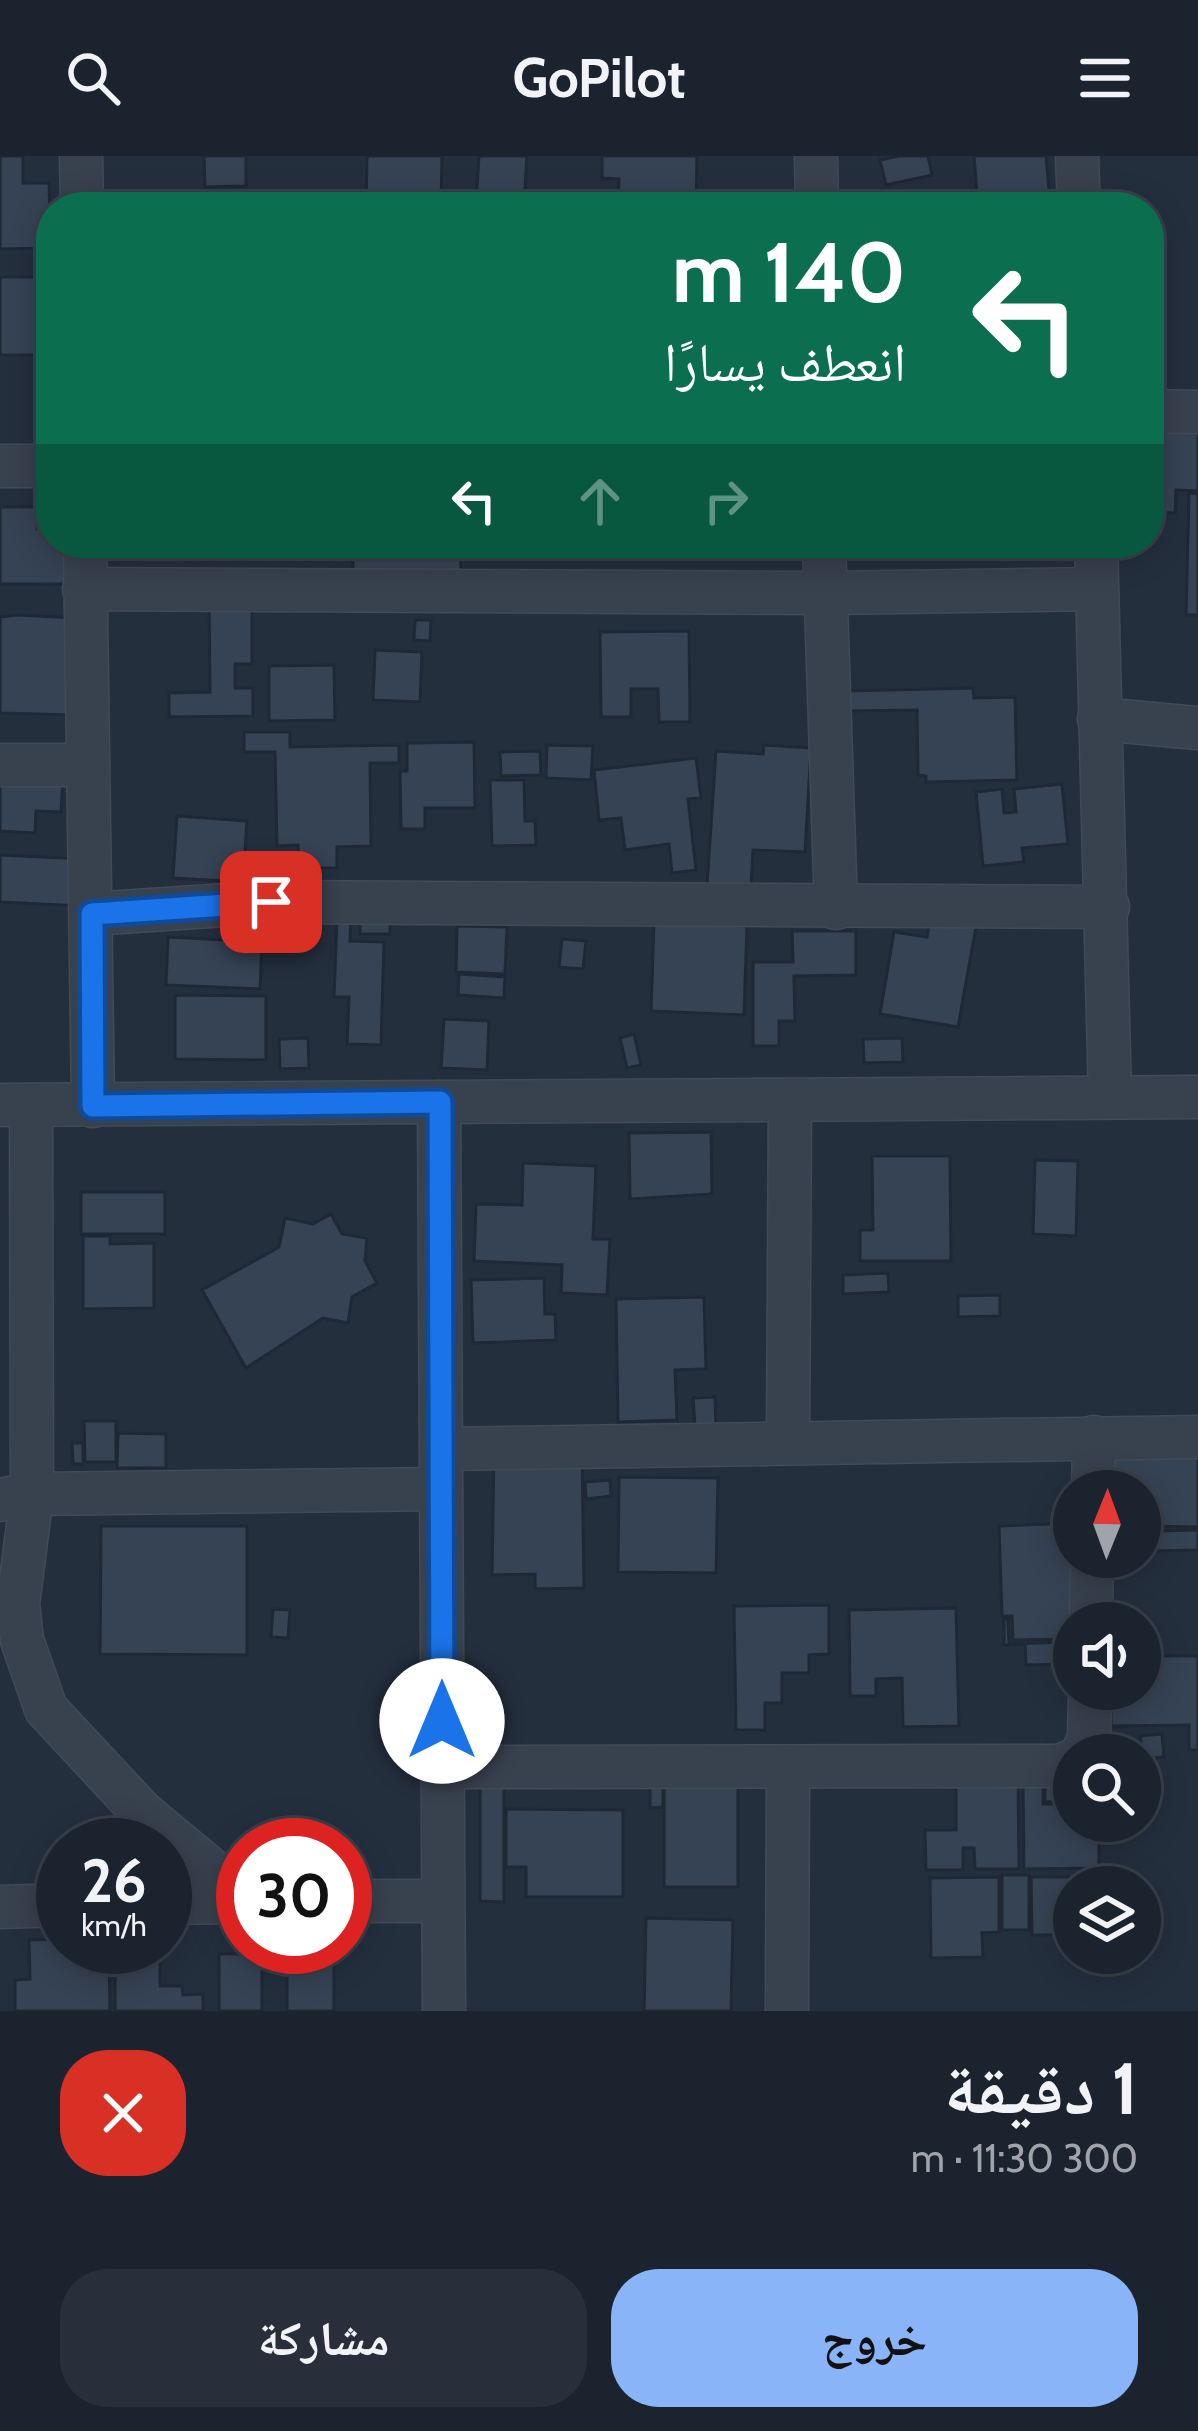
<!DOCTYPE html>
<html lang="ar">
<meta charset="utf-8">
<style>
:root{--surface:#1b232e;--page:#282f3a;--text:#f1f3f6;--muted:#a0a4aa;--line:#39404a;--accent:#8ab4f8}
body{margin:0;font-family:Cabin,"Noto Naskh Arabic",sans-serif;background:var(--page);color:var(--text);direction:rtl;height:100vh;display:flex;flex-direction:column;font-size:45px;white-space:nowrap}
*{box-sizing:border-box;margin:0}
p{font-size:39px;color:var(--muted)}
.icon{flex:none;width:66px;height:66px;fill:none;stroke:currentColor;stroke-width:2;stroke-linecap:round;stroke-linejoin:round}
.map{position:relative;height:1855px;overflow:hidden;direction:ltr}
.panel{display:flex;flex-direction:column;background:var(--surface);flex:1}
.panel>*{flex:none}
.top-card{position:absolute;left:36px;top:36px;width:1128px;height:366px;border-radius:48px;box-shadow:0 6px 30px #0003,0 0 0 3px var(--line);direction:rtl;background:#0b6e4f;color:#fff;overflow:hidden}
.needle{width:78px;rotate:1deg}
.controls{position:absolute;left:1053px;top:1314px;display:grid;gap:24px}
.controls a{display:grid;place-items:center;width:108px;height:108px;border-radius:50%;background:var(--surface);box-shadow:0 6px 30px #0003,0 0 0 3px var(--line);font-size:60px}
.speed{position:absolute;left:36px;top:1662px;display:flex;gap:24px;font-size:60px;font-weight:700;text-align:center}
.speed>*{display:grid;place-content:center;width:156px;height:156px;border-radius:50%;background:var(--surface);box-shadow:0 6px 30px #0003,0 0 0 3px var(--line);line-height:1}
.speed small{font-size:30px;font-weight:400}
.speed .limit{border:18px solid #d22;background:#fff;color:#111}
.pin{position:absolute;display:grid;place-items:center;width:102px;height:102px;color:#fff;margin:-51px;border-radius:24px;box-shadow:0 6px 18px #0006}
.me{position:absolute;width:132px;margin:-66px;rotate:0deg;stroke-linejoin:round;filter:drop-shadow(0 0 9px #0008)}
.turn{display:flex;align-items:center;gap:42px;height:252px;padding:0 60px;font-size:54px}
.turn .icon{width:156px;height:156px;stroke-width:2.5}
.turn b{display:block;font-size:84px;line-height:102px}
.lanes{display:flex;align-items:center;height:114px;padding:0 60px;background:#0003;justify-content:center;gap:60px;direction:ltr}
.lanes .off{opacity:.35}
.round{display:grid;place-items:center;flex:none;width:126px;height:126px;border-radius:48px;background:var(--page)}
.summary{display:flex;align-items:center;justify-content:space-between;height:204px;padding:0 60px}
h1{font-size:72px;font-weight:800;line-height:90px}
.cta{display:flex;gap:24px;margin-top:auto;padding:24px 60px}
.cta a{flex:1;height:138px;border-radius:48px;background:var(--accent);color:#111;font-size:48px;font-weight:800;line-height:138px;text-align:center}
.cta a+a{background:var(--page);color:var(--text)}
header{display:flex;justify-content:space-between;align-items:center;height:156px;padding:0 60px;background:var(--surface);font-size:54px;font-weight:800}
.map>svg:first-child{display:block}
.building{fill:#364354;stroke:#1f2835;stroke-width:3}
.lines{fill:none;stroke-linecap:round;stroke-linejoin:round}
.minor-casing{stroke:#414a57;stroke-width:45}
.minor{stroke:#38414e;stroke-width:42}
.route-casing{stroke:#114b97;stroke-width:30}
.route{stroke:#1a73e8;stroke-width:21}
</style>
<header><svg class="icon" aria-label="menu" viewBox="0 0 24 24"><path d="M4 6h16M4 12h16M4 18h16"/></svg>GoPilot<svg class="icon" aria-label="search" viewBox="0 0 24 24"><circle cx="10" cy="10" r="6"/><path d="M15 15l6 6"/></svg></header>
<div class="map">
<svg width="1198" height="1855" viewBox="0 0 1198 1855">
<rect width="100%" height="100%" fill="#242f3e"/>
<g class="building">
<path d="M 0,0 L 23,0 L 23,27 L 49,27 L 51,92 L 0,93 Z"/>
<path d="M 204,0 L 246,0 L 246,30 L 205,31 Z"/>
<path d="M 367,0 L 442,0 L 441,51 L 366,51 Z"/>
<path d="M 479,0 L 527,0 L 524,48 L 476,45 Z"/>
<path d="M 602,0 L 697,0 L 696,51 L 618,51 L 619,23 L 602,22 Z"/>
<path d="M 899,0 L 928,0 L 932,19 L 886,29 L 880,4 Z"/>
<path d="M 974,0 L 1046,0 L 1050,45 L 978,51 Z"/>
<path d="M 0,121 L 36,121 L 37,199 L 0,199 Z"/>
<path d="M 1149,273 L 1198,275 L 1198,335 L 1176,334 L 1175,357 L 1149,356 Z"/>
<path d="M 1189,337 L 1198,338 L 1198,459 L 1186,459 Z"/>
<path d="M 0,351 L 37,351 L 37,373 L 51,373 L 51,387 L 79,387 L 79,428 L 0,428 Z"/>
<path d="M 353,387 L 460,387 L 461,418 L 353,419 Z"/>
<rect x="502" y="387" width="83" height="13"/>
<path d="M 209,439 L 252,439 L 252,508 L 235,508 L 235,532 L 253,532 L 253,560 L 169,561 L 169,537 L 210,536 Z"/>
<path d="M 17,459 L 77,462 L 73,559 L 0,557 L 0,461 Z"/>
<path d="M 415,464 L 431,464 L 430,485 L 414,484 Z"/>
<path d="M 689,475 L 690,566 L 659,566 L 658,533 L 631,533 L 631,561 L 601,561 L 600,476 Z"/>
<path d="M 375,494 L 422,496 L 420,546 L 373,544 Z"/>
<path d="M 334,509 L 335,564 L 269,565 L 269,510 Z"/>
<path d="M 973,532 L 974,542 L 1015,541 L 1017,624 L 926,626 L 926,620 L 918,619 L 917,554 L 848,555 L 848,535 Z"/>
<path d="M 244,576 L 290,576 L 290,591 L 399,589 L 399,607 L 370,607 L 371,690 L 337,691 L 337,712 L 299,712 L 298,689 L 277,690 L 275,596 L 244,596 Z"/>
<path d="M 474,586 L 475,652 L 425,652 L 425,673 L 401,673 L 400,615 L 407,615 L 407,587 Z"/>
<path d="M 547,589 L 593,590 L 591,624 L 546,622 Z"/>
<path d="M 764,589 L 811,592 L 805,696 L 753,694 L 751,732 L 707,729 L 716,595 L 763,598 Z"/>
<path d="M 540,595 L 541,619 L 501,620 L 500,596 Z"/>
<path d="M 696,602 L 701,642 L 688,643 L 696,714 L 672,717 L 669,688 L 625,694 L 621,662 L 599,664 L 594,614 Z"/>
<path d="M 0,618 L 63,621 L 61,656 L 36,655 L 35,677 L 0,675 Z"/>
<path d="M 490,624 L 524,624 L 525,665 L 535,665 L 536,689 L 492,690 Z"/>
<path d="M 1062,628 L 1068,688 L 1022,692 L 1024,706 L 983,710 L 976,636 L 1002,633 L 1004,657 L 1016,656 L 1014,633 Z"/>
<path d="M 177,660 L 247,665 L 243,726 L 173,722 Z"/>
<path d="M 0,699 L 84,703 L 82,750 L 0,746 Z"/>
<path d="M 390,753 L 390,778 L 360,778 L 360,754 Z"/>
<path d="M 337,761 L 351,762 L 350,785 L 384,786 L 381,889 L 347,888 L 349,841 L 334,841 Z"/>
<path d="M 930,763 L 976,771 L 958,871 L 880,858 L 894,776 L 927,781 Z"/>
<path d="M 654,766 L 747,770 L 744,859 L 651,855 Z"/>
<path d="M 457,770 L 507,771 L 505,818 L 456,816 Z"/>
<path d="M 792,775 L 856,775 L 856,819 L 794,820 L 795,865 L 779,865 L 779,890 L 753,890 L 753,806 L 793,806 Z"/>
<path d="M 168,781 L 262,786 L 260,833 L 166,829 Z"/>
<path d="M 562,783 L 586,785 L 583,813 L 559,811 Z"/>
<path d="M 459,818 L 505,821 L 504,842 L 458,839 Z"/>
<path d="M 175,839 L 266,840 L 266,904 L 175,903 Z"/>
<path d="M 444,863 L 489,865 L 487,914 L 441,912 Z"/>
<path d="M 634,878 L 641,909 L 627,912 L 620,882 Z"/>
<path d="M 308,882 L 309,912 L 280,913 L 279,883 Z"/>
<path d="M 902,882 L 903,906 L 864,907 L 863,883 Z"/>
<path d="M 711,976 L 712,1038 L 630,1043 L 629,977 Z"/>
<path d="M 872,1000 L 950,1000 L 951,1105 L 860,1105 L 860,1074 L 873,1074 Z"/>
<path d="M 1035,1004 L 1078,1005 L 1076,1080 L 1033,1078 Z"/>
<path d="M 523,1007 L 596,1010 L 593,1083 L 610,1083 L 607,1139 L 561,1137 L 562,1109 L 474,1105 L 476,1048 L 522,1049 Z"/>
<rect x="81" y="1036" width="84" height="42"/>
<path d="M 331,1058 L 342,1078 L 367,1082 L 365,1105 L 377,1127 L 352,1141 L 348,1167 L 323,1162 L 246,1212 L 202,1134 L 279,1091 L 285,1062 L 313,1068 Z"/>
<path d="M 83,1080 L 110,1080 L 110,1088 L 154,1087 L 154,1152 L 83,1153 Z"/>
<path d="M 888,1117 L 889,1136 L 843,1138 L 843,1119 Z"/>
<path d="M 544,1122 L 545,1158 L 555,1158 L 556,1184 L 473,1187 L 471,1124 Z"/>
<path d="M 1000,1139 L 1000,1160 L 958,1161 L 958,1140 Z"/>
<path d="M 704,1141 L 706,1213 L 675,1214 L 677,1264 L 618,1266 L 616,1143 Z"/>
<path d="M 715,1241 L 716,1269 L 695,1270 L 693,1242 Z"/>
<path d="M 84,1265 L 116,1265 L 116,1306 L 85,1306 Z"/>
<path d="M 118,1277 L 166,1278 L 166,1312 L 117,1312 Z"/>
<path d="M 1101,1286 L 1198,1286 L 1198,1371 L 1140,1370 L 1140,1335 L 1101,1335 Z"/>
<path d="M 72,1287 L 83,1287 L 83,1308 L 73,1308 Z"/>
<path d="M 582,1295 L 584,1432 L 535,1433 L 535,1418 L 492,1419 L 494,1296 Z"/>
<path d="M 619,1321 L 718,1322 L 716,1417 L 618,1416 Z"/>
<path d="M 610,1324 L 611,1340 L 586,1343 L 585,1326 Z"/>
<path d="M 1074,1367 L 1074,1483 L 1013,1484 L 1012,1460 L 1002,1460 L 999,1370 Z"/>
<path d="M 101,1370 L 247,1370 L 247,1499 L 100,1498 Z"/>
<path d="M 1198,1374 L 1198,1394 L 1153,1395 L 1152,1375 Z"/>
<path d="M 829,1449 L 829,1498 L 809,1499 L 809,1517 L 782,1517 L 782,1547 L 765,1547 L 765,1574 L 736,1574 L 734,1450 Z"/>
<path d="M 956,1452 L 959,1570 L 903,1571 L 902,1522 L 876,1523 L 876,1540 L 850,1540 L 849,1454 Z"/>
<path d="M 273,1453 L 290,1454 L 288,1482 L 271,1481 Z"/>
<path d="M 1004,1463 L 1008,1463 L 1009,1488 L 1065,1486 L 1066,1508 L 1026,1509 L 1025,1489 L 1004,1489 Z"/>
<path d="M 1140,1500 L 1198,1500 L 1198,1594 L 1189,1594 L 1189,1569 L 1111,1570 L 1111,1533 L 1140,1533 Z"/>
<path d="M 1162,1578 L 1164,1601 L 1143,1603 L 1140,1580 Z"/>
<path d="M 956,1617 L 1018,1617 L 1019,1713 L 975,1713 L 974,1692 L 963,1692 L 963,1714 L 926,1714 L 925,1674 L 956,1674 Z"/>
<path d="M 1074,1620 L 1074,1645 L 1045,1646 L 1045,1621 Z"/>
<path d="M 480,1623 L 504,1623 L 504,1746 L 480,1745 Z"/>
<path d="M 663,1624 L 663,1651 L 650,1652 L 650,1625 Z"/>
<path d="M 664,1625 L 738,1631 L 738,1731 L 664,1731 Z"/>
<path d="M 1023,1630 L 1043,1630 L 1043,1648 L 1074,1648 L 1074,1665 L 1099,1665 L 1099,1712 L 1024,1713 Z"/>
<path d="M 506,1653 L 623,1654 L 623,1741 L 526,1741 L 526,1711 L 506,1711 Z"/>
<rect x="1002" y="1719" width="27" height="55"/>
<path d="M 999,1721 L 999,1776 L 982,1777 L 983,1801 L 931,1802 L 930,1722 Z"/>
<path d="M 1031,1721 L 1112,1721 L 1112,1731 L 1074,1731 L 1074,1779 L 1032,1779 Z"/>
<path d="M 646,1762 L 733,1764 L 731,1855 L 644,1855 Z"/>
<path d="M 63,1783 L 63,1791 L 109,1791 L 110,1855 L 15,1855 L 15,1824 L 30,1823 L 29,1784 Z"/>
<rect x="287" y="1792" width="47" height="63"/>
<rect x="219" y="1798" width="43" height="57"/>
<path d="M 115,1803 L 160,1803 L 160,1830 L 182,1830 L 183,1839 L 203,1838 L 203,1855 L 115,1855 Z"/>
</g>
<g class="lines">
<defs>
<g id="minor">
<path d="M 81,0 L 82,51"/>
<path d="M 816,0 L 817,51"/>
<path d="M 1077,0 L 1079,51"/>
<path d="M 1149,255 L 1198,256"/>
<path d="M 0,310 L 51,310"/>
<path d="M 85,387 L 93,950"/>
<path d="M 824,387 L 836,752"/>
<path d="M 1096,387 L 1110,941"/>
<path d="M 84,433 L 825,437 L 1097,433"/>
<path d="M 1099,563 L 1198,572"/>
<path d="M 0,609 L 85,609"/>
<path d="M 91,758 L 271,746 L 1108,751"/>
<path d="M 439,946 L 444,1855"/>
<path d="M 0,949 L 1198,941"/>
<path d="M 31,949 L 32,1338 L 18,1448 L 22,1484 L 46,1553 L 142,1656 L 243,1740"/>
<path d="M 788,1287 L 790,944"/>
<path d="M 442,1293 L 1198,1281"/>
<path d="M 1093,1335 L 1094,1281"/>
<path d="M 0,1344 L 32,1338 L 441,1333"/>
<path d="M 1091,1467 L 1092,1401"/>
<path d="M 1081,1599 L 1089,1583 L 1090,1533"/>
<path d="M 443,1611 L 1060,1610 L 1074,1604"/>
<path d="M 345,1745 L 443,1745"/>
<path d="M 165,1747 L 243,1746"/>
<path d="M 0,1751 L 63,1749"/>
<path d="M 787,1855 L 788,1613"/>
</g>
</defs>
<use href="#minor" class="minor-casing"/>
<use href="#minor" class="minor"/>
</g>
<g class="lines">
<defs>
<path id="route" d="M 271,746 L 92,758 L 93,950 L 440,946 L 442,1565"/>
</defs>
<use href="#route" class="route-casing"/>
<use href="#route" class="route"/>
</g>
</svg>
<div class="controls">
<a><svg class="needle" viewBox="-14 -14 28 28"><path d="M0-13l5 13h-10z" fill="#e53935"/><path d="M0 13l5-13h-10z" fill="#a0a4aa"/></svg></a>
<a><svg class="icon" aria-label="sound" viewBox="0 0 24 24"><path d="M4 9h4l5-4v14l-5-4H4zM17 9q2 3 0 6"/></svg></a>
<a><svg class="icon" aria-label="search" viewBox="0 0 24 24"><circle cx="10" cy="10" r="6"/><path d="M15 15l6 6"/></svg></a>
<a><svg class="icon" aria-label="layers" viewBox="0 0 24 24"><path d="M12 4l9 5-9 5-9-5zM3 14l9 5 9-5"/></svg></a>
</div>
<div class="speed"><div>26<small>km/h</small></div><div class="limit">30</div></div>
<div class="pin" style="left:271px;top:746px;background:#d93025"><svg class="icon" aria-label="arrive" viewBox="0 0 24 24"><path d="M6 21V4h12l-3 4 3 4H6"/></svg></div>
<svg class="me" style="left:442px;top:1565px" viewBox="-20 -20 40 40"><circle r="19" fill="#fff"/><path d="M0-13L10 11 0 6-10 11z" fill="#1a73e8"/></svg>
<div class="top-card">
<div class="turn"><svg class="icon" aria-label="left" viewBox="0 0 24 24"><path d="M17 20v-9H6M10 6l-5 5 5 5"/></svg><div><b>140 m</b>انعطف يسارًا</div></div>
<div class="lanes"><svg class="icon" aria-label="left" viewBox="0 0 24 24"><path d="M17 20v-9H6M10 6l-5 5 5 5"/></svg><svg class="icon off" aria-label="ahead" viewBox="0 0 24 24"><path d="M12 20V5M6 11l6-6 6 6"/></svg><svg class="icon off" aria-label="right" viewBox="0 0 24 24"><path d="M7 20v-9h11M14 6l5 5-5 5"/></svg></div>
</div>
</div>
<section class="panel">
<div class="summary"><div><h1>1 دقيقة</h1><p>300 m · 11:30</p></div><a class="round" style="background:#d93025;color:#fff"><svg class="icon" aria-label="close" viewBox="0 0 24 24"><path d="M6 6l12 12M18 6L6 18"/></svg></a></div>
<div class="cta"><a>خروج</a><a>مشاركة</a></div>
</section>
